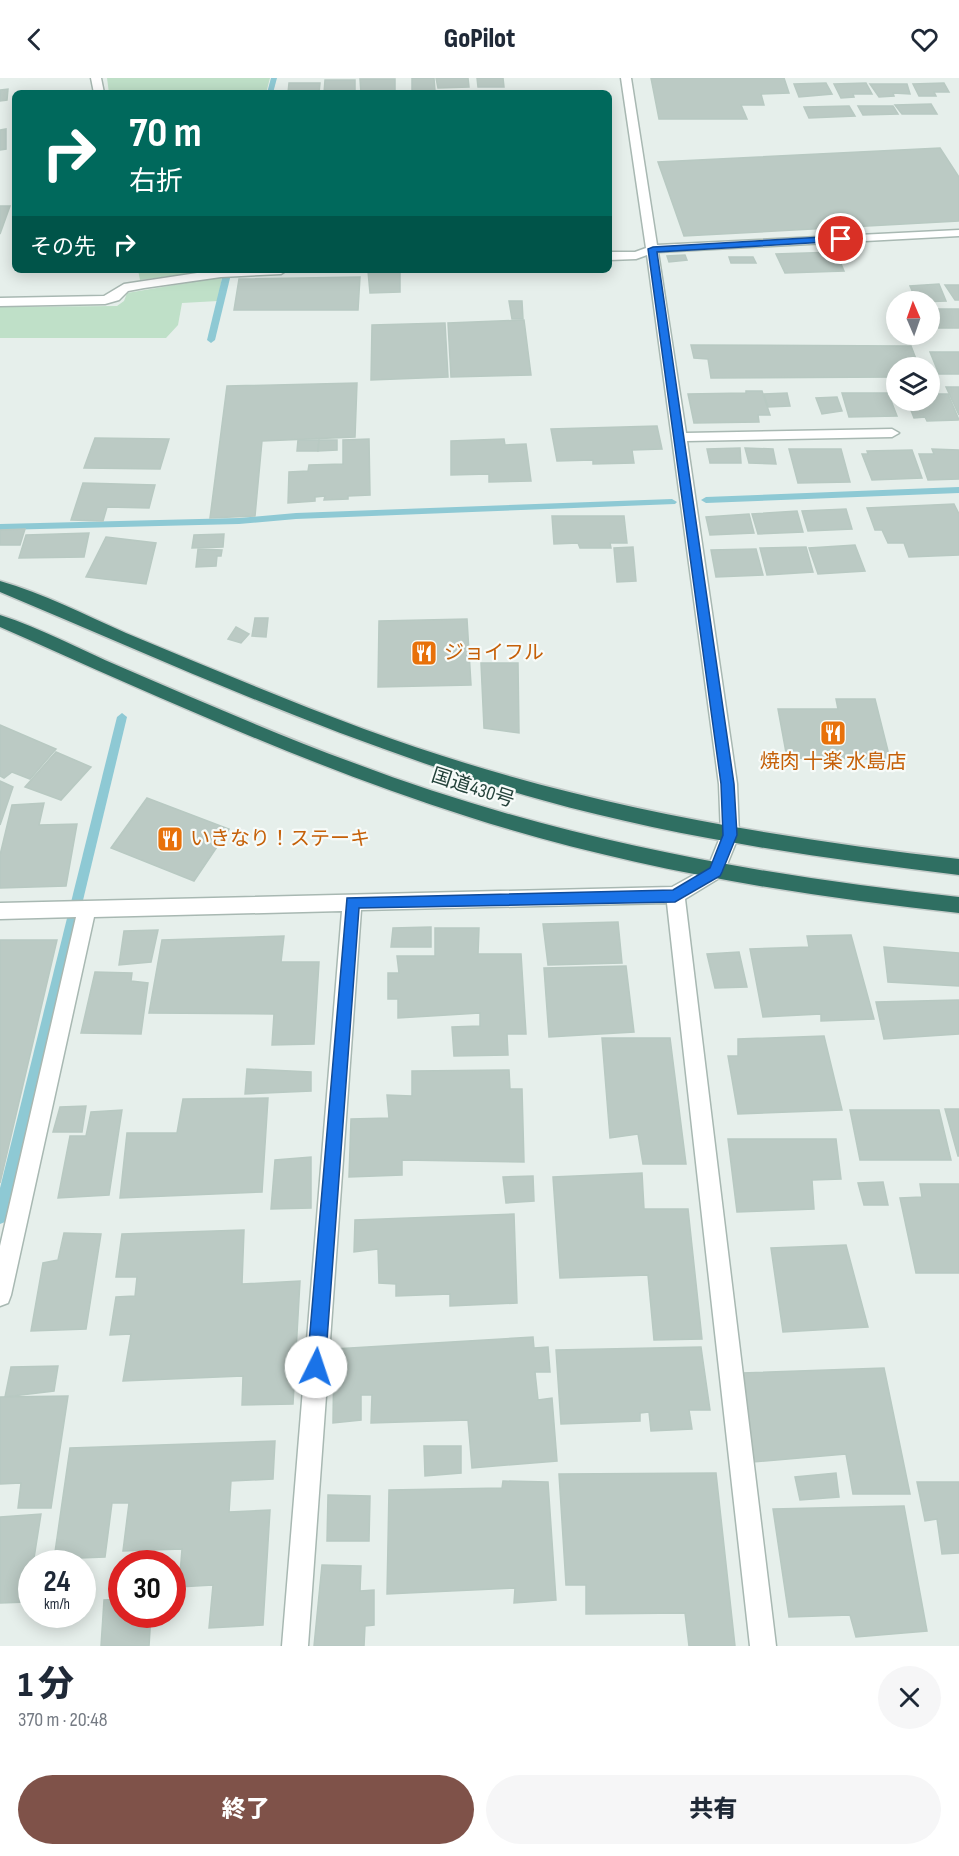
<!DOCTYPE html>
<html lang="ja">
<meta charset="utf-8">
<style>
:root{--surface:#fff;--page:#f6f6f7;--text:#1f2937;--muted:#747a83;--accent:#7f5249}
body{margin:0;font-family:"Sofia Sans Condensed","Noto Sans JP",sans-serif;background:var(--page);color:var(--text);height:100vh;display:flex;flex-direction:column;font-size:22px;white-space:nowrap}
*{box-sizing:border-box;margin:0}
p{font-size:20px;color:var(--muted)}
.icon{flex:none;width:33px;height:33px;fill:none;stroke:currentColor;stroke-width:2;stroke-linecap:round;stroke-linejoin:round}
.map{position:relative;height:1568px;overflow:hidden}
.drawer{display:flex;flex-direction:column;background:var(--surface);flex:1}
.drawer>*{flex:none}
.top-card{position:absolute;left:12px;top:12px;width:600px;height:183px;border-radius:9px;box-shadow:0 3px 15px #0003;background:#00695c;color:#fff;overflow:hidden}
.needle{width:39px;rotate:358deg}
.tools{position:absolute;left:886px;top:213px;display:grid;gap:12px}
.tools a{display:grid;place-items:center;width:54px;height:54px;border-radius:50%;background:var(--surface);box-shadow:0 3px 15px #0003;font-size:30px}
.speed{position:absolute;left:18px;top:1472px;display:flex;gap:12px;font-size:30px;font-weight:700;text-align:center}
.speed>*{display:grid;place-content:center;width:78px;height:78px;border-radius:50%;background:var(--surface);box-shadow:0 3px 15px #0003;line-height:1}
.speed small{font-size:15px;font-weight:400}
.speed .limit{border:9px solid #d22;background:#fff;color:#111}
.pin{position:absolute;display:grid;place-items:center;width:51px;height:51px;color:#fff;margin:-26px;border:3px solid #fff;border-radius:50%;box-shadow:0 2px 6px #0007}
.me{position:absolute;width:66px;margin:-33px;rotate:4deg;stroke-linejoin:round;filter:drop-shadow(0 0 4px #0008)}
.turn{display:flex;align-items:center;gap:21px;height:126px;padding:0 18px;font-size:27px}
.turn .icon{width:78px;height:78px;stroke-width:2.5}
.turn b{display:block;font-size:42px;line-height:51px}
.then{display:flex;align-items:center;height:57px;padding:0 18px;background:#0003;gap:12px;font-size:22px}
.round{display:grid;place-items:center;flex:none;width:63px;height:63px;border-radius:32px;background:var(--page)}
.head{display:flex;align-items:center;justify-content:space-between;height:102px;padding:0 18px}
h1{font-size:36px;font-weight:800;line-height:45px}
.action{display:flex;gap:12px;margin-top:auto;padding:12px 18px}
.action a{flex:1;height:69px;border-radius:36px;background:var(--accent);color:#fff;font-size:24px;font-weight:800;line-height:69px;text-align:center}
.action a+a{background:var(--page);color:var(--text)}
header{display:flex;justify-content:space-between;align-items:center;height:78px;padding:0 18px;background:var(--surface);font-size:27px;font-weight:800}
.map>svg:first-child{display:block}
.green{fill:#bfe0c8}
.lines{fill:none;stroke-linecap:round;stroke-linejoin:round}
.stream{fill:#8ec9d4;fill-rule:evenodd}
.building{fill:#bbcac4;stroke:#b8c9c2;stroke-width:1.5}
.street-casing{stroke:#a8b8b2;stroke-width:3}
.highway-casing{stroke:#c2cac8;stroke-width:3}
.street{fill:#fff;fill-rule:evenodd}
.highway{fill:#2f6f62;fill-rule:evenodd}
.route{fill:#1a73e8;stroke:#114b97;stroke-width:1.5}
.labels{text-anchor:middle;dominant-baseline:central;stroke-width:4.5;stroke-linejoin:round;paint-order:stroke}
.food-label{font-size:20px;fill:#c56008;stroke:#f7fbf9;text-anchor:start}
.street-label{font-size:20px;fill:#24423a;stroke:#f7fbf9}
</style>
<header><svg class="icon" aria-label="back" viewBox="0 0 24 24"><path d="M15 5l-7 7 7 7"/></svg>GoPilot<svg class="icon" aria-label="heart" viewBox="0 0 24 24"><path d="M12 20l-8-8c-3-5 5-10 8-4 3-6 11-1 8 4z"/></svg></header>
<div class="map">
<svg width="959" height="1568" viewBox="0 0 959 1568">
<rect width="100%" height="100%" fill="#e6efeb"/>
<g class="green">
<path d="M 107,0 L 270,0 L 266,15 L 109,15 Z"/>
<path d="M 138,192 L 213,192 L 140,202 Z"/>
<path d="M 222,199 L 218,223 L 182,225 L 178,247 L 166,260 L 0,260 L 0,229 L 117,228 L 124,223 L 127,215 Z"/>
</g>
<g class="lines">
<g class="stream">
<path d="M 271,0 L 277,0 L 273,15 L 267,15 Z"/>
<path d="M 224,192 L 232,192 L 215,262 L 211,265 L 207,262 Z"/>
<path d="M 959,409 L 959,415 L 706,425 L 701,422 L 706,419 Z"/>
<path d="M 672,421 L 677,424 L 675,426 L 296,441 L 239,446 L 0,452 L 0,446 L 239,440 L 296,435 Z"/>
<path d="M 122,635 L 127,639 L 7,1139 L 5,1144 L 0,1146 L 0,1110 L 117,639 Z"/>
</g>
</g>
<g class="building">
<path d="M 412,0 L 434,0 L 435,13 L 412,14 Z"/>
<path d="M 436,0 L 468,0 L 469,9 L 438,10 Z"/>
<path d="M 477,0 L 503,0 L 504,9 L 478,9 Z"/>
<path d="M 651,0 L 784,0 L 789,15 L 761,16 L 764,27 L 741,27 L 747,41 L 659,41 Z"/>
<path d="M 360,1 L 395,1 L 395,14 L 361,15 Z"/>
<path d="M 325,2 L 355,2 L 355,15 L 324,15 Z"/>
<path d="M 289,5 L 320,5 L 319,15 L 288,15 Z"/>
<path d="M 826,5 L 832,16 L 799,19 L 794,6 Z"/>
<path d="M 866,5 L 872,16 L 853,16 L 854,19 L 841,20 L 834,6 Z"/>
<path d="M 944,5 L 949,14 L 934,14 L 936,18 L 919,18 L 913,6 Z"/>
<path d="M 870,6 L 907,6 L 910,16 L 893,15 L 894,18 L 879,19 Z"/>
<path d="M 8,11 L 7,22 L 0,23 L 0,12 Z"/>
<path d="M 931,26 L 937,36 L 902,36 L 895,27 Z"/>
<path d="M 849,28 L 855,38 L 809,40 L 804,29 Z"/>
<path d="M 858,28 L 893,28 L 898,36 L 863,37 Z"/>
<path d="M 6,51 L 6,71 L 0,72 L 0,52 Z"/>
<path d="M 940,70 L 959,99 L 959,143 L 684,158 L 658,84 Z"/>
<path d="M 0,128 L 10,128 L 0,156 Z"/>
<path d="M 836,174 L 844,193 L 785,195 L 776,176 Z"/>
<path d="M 685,177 L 687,182 L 669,184 L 667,178 Z"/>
<path d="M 729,179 L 753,179 L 756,185 L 731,185 Z"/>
<path d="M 368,193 L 400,193 L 400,214 L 370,215 Z"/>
<path d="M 360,199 L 358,232 L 234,232 L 239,201 Z"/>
<path d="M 939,206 L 946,223 L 917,224 L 910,208 Z"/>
<path d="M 945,207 L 959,207 L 959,222 L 955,222 Z"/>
<path d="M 509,223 L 522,223 L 523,241 L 512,241 Z"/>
<rect x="930" y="231" width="29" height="19"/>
<path d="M 524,242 L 531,297 L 451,299 L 448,245 Z"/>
<path d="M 445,245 L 448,299 L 371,302 L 372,247 Z"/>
<path d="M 691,267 L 911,268 L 916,281 L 905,283 L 907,290 L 897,290 L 897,299 L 711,300 L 708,281 L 694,280 Z"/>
<path d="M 930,274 L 959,274 L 959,296 L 939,296 Z"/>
<path d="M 357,305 L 355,359 L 262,363 L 255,438 L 210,440 L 227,308 Z"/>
<path d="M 946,309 L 959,309 L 959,337 Z"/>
<path d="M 746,313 L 762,313 L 770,337 L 758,337 L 759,344 L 694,345 L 688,316 L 746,315 Z"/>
<path d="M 787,315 L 790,328 L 768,329 L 764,316 Z"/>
<path d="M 842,315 L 888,315 L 897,338 L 849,339 Z"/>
<path d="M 930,316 L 948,316 L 959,342 L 927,343 L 925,339 L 914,340 L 907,322 L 930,322 Z"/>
<path d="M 837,319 L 842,333 L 822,336 L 816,320 Z"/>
<path d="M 657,348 L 662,371 L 632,372 L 634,385 L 593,386 L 593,382 L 557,383 L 551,351 Z"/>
<path d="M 95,360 L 169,361 L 160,391 L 84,390 Z"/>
<path d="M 369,361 L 370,417 L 348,418 L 348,421 L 324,422 L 325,418 L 315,419 L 315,423 L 288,425 L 289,394 L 308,393 L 309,387 L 343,386 L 343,362 Z"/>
<path d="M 504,361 L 505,367 L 526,366 L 531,403 L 489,404 L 489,396 L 451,397 L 451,363 Z"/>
<path d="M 298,362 L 319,362 L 318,373 L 297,373 Z"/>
<path d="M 319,362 L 337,362 L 337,372 L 318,373 Z"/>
<path d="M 740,370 L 741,385 L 710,385 L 707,371 Z"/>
<path d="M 745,370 L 773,371 L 776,386 L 749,385 Z"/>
<path d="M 789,371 L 841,371 L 850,404 L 798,405 Z"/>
<path d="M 932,371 L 959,372 L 959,401 L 928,402 L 919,376 L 934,376 Z"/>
<path d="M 912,372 L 922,400 L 872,402 L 862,376 L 868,376 L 867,373 Z"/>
<path d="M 83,405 L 155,407 L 149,430 L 107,429 L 103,443 L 71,442 Z"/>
<path d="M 954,426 L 959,436 L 959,477 L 909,479 L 904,465 L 888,465 L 882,452 L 875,452 L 867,430 Z"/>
<path d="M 846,431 L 852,451 L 808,453 L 802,433 Z"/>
<path d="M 797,433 L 803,454 L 758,456 L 752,436 Z"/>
<path d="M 749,436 L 754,455 L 710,457 L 706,439 Z"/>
<path d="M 552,438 L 624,438 L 627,465 L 610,465 L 611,470 L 580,470 L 578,465 L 554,466 Z"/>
<path d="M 25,451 L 20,467 L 0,467 L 0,452 Z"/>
<path d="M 89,455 L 84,479 L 19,480 L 26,457 Z"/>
<path d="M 224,456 L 223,469 L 192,470 L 194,457 Z"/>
<path d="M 106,459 L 156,465 L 146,506 L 86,499 Z"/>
<path d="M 855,467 L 865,493 L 818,496 L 809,470 Z"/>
<path d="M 633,469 L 636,503 L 617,504 L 614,470 Z"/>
<path d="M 806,469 L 813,494 L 767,497 L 760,470 Z"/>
<path d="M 198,471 L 222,472 L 221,478 L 217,478 L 216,488 L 196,489 Z"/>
<path d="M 756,471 L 763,497 L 716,499 L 711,472 Z"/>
<path d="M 255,540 L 268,540 L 266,559 L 252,558 Z"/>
<path d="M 467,541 L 471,607 L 378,609 L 379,543 Z"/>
<path d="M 236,549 L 249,556 L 241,565 L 228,561 Z"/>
<path d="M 481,585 L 518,585 L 519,655 L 484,650 Z"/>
<path d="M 836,621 L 875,621 L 890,681 L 787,680 L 778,631 L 838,631 Z"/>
<path d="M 0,647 L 56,671 L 30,701 L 12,694 L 4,700 L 0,698 Z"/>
<path d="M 56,674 L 91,689 L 61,722 L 25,709 Z"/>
<path d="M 0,703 L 13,709 L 0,747 Z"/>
<path d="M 147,720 L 229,751 L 194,803 L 111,770 Z"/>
<path d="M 44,725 L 39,747 L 77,746 L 66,808 L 0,810 L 0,777 L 12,727 Z"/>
<path d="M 618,844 L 622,885 L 548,887 L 543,846 Z"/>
<path d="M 431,849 L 431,869 L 391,869 L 393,850 Z"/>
<path d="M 435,850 L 479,850 L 478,876 L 521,876 L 526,956 L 507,956 L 508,977 L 454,978 L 452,949 L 480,948 L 480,935 L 398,940 L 398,921 L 388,921 L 388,895 L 399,895 L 397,878 L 435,878 Z"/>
<path d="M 158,852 L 151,884 L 119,887 L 124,853 Z"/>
<path d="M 851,857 L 874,941 L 821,943 L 821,936 L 763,939 L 750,871 L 809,869 L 807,858 Z"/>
<path d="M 284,858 L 281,884 L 319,884 L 314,966 L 272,967 L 274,936 L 149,935 L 162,862 Z"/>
<path d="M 0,862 L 57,862 L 0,1105 Z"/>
<path d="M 884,869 L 959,875 L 959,908 L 888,904 Z"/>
<path d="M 739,874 L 747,909 L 715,910 L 707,876 Z"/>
<path d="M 626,888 L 634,954 L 549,959 L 544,890 Z"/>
<path d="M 95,894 L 132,895 L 131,903 L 148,905 L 141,956 L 81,955 Z"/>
<path d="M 959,922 L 959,956 L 884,961 L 876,924 Z"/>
<path d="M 824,958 L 842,1032 L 738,1036 L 728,978 L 738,978 L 738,961 Z"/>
<path d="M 602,960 L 670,960 L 686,1086 L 643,1086 L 638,1056 L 610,1060 Z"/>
<path d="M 247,991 L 311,994 L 311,1013 L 245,1016 Z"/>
<path d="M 509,992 L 510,1011 L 522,1011 L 524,1084 L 402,1082 L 402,1097 L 349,1099 L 351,1041 L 389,1040 L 387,1017 L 412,1018 L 412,993 Z"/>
<path d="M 268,1020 L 262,1114 L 120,1120 L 127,1055 L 177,1055 L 183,1021 Z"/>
<path d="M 86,1028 L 82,1054 L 53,1054 L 60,1029 Z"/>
<path d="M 945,1031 L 959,1031 L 959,1078 L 958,1078 Z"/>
<path d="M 122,1032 L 109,1117 L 58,1120 L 70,1058 L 86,1058 L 91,1034 Z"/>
<path d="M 850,1032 L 939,1032 L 951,1082 L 860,1082 Z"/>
<path d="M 728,1061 L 836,1061 L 841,1101 L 812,1102 L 814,1131 L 737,1134 Z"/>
<path d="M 311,1079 L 311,1130 L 271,1131 L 275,1082 Z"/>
<path d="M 642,1095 L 644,1131 L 688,1131 L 702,1261 L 654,1262 L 648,1197 L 560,1200 L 553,1099 Z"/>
<path d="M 533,1098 L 534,1123 L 506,1125 L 503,1099 Z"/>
<path d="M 883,1104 L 888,1127 L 864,1127 L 858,1105 Z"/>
<path d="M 920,1106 L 959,1106 L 959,1195 L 916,1195 L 900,1120 L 922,1119 Z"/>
<path d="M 514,1136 L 517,1225 L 450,1228 L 450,1216 L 396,1218 L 396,1206 L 379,1205 L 378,1171 L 354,1174 L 355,1142 Z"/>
<path d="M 244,1152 L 242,1206 L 300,1203 L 293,1326 L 242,1327 L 243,1298 L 123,1303 L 131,1256 L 110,1257 L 116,1219 L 135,1218 L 137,1199 L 116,1199 L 122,1156 Z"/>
<path d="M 64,1155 L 101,1156 L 86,1251 L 31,1253 L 43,1185 L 58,1182 Z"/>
<path d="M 846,1167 L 868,1249 L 783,1254 L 771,1170 Z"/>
<path d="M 533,1259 L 534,1270 L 548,1269 L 550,1294 L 535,1294 L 538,1322 L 552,1320 L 557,1383 L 472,1390 L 468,1342 L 371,1345 L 372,1317 L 361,1317 L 361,1342 L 333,1345 L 334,1271 Z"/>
<path d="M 701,1269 L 710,1332 L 689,1332 L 692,1351 L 651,1353 L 649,1334 L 640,1335 L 640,1343 L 561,1346 L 556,1272 Z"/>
<path d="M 58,1288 L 54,1313 L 5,1319 L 11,1289 Z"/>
<path d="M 884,1290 L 910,1416 L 853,1416 L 846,1376 L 753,1384 L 742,1295 Z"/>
<path d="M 68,1318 L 51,1430 L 18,1430 L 21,1405 L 0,1406 L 0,1319 Z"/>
<path d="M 275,1363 L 273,1401 L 231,1403 L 229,1434 L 270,1432 L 263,1547 L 209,1550 L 213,1507 L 179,1509 L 182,1471 L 123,1473 L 129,1425 L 112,1425 L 105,1479 L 54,1481 L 70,1370 Z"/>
<path d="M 424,1368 L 461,1368 L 461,1395 L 425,1398 Z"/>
<path d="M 716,1395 L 735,1568 L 689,1568 L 685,1535 L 586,1536 L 586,1507 L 566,1507 L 559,1396 Z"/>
<path d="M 836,1395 L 839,1419 L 800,1422 L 795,1399 Z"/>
<path d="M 503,1403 L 548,1404 L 556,1522 L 514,1525 L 515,1510 L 387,1516 L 389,1412 L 502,1410 Z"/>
<path d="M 917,1404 L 959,1404 L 959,1475 L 942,1476 L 937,1441 L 925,1443 Z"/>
<path d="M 328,1417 L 370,1418 L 369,1463 L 327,1463 Z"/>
<path d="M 904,1428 L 927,1553 L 856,1559 L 850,1537 L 789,1539 L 773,1431 Z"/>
<path d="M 41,1436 L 27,1524 L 0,1525 L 0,1439 Z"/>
<path d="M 322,1487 L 361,1488 L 360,1513 L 374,1512 L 374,1547 L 365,1548 L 364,1568 L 314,1568 Z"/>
<path d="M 122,1521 L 122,1536 L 151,1536 L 149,1568 L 101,1568 L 104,1522 Z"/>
</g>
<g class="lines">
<defs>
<g id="street">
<path d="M 91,0 L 101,0 L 104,15 L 94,15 Z"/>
<path d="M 621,0 L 631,0 L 657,167 L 959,152 L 959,158 L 658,174 L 686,355 L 892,351 L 899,355 L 892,359 L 687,363 L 737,706 L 739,757 L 724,794 L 721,799 L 685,821 L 776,1568 L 750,1568 L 667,825 L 361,832 L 308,1568 L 282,1568 L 342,833 L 94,839 L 11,1217 L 8,1225 L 0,1228 L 0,1168 L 76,839 L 0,841 L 0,825 L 672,809 L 708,789 L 721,757 L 719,706 L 647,177 L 636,181 L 609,182 L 609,174 L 635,174 L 646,170 Z"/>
<path d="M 217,192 L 287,192 L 281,196 L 221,199 L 144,210 L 128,213 L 119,222 L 105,226 L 0,228 L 0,220 L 104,218 L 124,206 Z"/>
</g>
<g id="highway">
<path d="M 0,503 C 43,515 85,537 126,555 C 205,588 284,621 364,651 C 556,722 756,758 959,781 L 959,797 C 819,780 678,760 542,722 C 355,670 178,589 0,514 Z"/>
<path d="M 0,537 C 41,550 81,572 121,589 C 198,622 275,656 354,685 C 549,759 753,797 959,819 L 959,835 C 793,817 628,790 469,739 C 308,688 154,617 0,549 Z"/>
</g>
</defs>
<use href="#street" class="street-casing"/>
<use href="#highway" class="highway-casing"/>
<use href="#street" class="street"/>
<use href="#highway" class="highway"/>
</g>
<path class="route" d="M 841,158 L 846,161 L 844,163 L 657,174 L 734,706 L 737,757 L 722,794 L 720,798 L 675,824 L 359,830 L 325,1289 L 322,1295 L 316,1298 L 310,1295 L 307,1289 L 347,820 L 673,812 L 710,790 L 723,757 L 721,706 L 648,171 L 653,169 Z"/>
<defs>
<symbol id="restaurant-square" viewBox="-11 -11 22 22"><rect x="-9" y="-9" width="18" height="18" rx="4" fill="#e8710a" stroke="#f7fbf9"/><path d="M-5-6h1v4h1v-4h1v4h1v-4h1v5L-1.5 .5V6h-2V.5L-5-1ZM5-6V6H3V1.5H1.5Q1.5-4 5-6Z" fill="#fff"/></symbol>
</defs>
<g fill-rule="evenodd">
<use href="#restaurant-square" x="409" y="560" width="30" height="30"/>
<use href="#restaurant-square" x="818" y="640" width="30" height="30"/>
<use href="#restaurant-square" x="155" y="746" width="30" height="30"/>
</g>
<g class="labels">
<g class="food-label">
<text x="444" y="575">ジョイフル</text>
<text x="833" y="684" text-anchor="middle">焼肉 十楽 水島店</text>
<text x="190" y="761">いきなり！ステーキ</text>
</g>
<g class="street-label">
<text transform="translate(473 710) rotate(18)">国道430号</text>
</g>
</g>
</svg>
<div class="tools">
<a><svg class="needle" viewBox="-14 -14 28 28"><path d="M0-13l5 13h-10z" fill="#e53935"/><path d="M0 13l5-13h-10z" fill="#747a83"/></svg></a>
<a><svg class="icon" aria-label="layers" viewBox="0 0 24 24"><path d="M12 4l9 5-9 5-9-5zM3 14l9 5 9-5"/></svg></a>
</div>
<div class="speed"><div>24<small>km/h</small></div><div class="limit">30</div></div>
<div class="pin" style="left:841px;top:161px;background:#d93025"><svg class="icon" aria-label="arrive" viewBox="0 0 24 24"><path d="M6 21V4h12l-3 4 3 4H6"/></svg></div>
<svg class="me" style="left:316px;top:1289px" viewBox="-20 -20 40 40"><circle r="19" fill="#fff"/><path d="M0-13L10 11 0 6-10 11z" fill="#1a73e8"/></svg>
<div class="top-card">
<div class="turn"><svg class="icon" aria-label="right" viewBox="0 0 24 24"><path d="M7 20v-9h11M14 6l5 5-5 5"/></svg><div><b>70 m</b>右折</div></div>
<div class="then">その先<svg class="icon" aria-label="right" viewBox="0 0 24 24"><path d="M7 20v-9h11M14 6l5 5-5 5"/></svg></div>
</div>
</div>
<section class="drawer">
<div class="head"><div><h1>1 分</h1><p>370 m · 20:48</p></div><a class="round"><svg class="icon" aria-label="close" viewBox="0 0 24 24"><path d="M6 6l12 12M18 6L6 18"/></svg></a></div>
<div class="action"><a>終了</a><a>共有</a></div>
</section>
